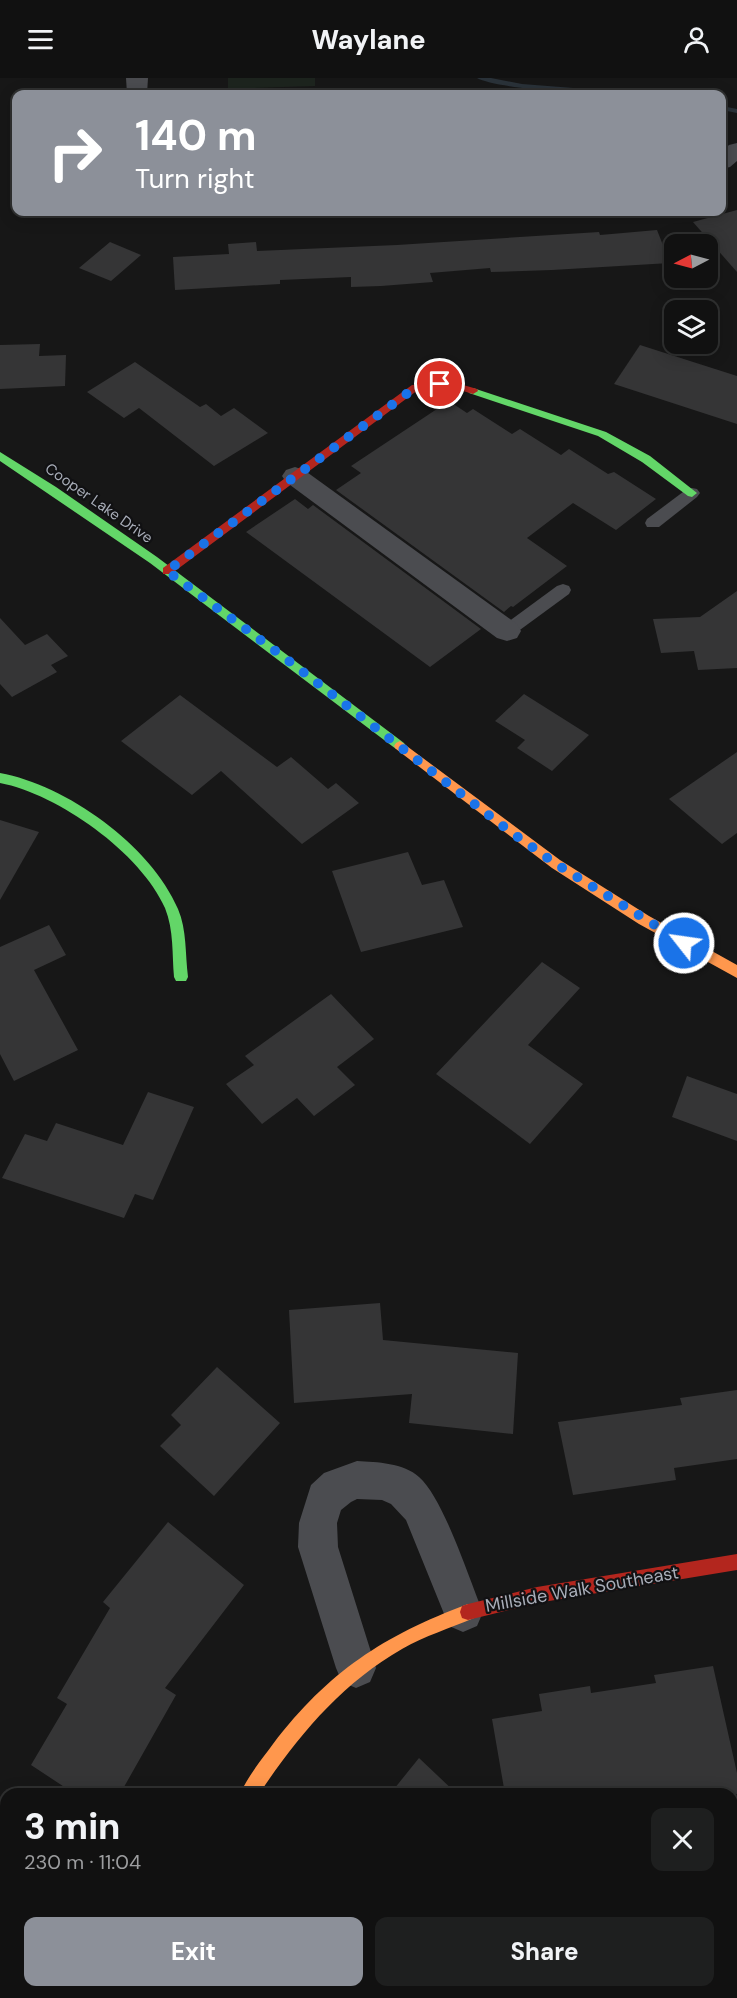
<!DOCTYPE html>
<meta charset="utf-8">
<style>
:root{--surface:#111;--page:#1e1f1f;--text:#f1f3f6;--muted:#9c9d9f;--line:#303131;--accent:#8c9099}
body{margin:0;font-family:"DM Sans",sans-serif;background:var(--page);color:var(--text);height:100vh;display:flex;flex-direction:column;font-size:22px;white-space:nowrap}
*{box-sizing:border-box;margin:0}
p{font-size:20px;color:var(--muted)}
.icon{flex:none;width:33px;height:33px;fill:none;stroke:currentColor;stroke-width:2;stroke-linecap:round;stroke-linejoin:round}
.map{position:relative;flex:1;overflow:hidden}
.details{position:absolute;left:0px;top:1710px;width:738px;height:210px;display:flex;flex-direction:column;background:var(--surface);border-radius:18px 18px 0 0;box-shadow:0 3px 15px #0003,0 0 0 2px var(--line)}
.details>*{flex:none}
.guide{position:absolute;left:12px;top:12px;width:714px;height:126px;border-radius:12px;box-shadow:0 3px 15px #0003,0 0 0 2px var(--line);background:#8c9099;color:#fff;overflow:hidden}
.needle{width:39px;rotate:264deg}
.fabs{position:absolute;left:664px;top:156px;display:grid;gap:12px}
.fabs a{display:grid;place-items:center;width:54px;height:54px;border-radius:12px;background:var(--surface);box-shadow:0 3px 15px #0003,0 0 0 2px var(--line);font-size:30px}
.pin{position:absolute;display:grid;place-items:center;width:51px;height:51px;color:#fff;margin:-26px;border:3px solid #fff;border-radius:50%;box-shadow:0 2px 6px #0007}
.me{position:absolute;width:66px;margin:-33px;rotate:300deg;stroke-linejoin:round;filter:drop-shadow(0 0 4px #0008)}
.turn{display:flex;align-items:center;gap:21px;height:126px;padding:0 24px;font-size:27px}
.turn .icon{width:78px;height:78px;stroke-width:2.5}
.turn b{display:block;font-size:42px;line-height:51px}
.round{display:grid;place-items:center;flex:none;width:63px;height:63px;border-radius:12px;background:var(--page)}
.overview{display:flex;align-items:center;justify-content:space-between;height:102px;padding:0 24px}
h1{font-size:36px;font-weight:800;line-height:45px}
.button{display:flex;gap:12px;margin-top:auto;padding:12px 24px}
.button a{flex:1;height:69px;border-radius:12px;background:var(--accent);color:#fff;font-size:24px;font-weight:800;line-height:69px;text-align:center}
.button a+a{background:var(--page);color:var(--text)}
header{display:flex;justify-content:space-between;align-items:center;height:78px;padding:0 24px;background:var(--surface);font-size:27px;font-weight:800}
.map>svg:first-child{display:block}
.green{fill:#1d241e}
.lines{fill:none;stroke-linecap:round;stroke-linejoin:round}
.stream{fill:#2a3239;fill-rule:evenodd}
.building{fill:#353536}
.lane{fill:#4b4c50;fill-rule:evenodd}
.street{fill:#4b4c50;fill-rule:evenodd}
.fast{fill:#63d668;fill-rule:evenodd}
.slow{fill:#ff974d;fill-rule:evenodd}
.jam{fill:#b3261e;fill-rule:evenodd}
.route{stroke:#1a73e8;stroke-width:10;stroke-dasharray:0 18}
.labels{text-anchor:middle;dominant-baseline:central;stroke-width:4.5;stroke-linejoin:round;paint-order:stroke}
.street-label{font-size:15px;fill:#a8adb8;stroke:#111113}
.near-street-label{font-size:18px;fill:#a8adb8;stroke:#111113}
</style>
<header><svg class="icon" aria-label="menu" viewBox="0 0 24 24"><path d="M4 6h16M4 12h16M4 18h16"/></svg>Waylane<svg class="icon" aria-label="person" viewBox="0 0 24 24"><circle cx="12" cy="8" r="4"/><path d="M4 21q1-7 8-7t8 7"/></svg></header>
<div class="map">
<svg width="737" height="1920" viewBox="0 0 737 1920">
<rect width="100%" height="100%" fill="#171717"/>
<path class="green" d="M 228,0 L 315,0 L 315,8 L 228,11 Z"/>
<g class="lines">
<g class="stream">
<path d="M 477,0 L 491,0 L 522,6 L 625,14 L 628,16 C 603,19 497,11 477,0 Z"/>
<path d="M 722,28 L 737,31 L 737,35 L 722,32 Z"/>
</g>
</g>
<g class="building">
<path d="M 737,132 L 737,194 L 693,144 Z"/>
<path d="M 657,152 L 670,185 L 552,192 L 491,194 L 490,190 L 430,195 L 433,204 L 381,208 L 351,209 L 351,199 L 280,202 L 280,206 L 175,212 L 173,179 L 229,176 L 228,166 L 256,164 L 257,173 L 397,167 L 599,154 L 600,157 Z"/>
<path d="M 110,164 L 141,177 L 111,203 L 79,190 Z"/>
<path d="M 40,266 L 39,278 L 66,277 L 65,308 L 0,311 L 0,267 Z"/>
<path d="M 640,267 L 737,298 L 737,346 L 614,306 Z"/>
<path d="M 135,284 L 200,329 L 206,326 L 221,338 L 234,330 L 268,355 L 214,388 L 139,330 L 124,340 L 87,314 Z"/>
<path d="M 449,323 L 467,335 L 473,331 L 512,356 L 520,351 L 561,377 L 569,371 L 608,396 L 614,394 L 656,421 L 616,452 L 573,425 L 527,460 L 567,488 L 513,529 L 511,528 L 504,534 L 336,412 L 361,395 L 351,388 Z"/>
<path d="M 295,421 L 308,431 L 313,427 L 481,551 L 430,589 L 246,454 Z"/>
<path d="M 737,513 L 737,590 L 698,592 L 694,573 L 661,575 L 653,541 L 700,539 Z"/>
<path d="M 0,540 L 25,567 L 47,556 L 68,578 L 51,587 L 57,594 L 12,619 L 0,606 Z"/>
<path d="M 524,616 L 589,657 L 552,693 L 517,670 L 525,662 L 495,643 Z"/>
<path d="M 180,617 L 277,689 L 291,679 L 328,711 L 336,705 L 359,725 L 302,766 L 221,693 L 192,717 L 121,663 Z"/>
<path d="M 737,674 L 737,755 L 722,766 L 669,721 Z"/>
<path d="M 0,742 L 39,754 L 0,822 Z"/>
<path d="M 408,774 L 422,807 L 444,802 L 463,849 L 361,874 L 332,793 Z"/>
<path d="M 49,847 L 66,877 L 34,892 L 78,972 L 14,1003 L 0,976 L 0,869 Z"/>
<path d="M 542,884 L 580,910 L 528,967 L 583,1006 L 530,1066 L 436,996 Z"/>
<path d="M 331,916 L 374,961 L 337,989 L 355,1007 L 314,1038 L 297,1020 L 262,1046 L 226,1006 L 254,987 L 245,978 Z"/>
<path d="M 687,998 L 737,1016 L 737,1063 L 672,1039 Z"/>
<path d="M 148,1014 L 194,1029 L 153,1122 L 135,1116 L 124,1140 L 2,1100 L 25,1056 L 47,1063 L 56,1045 L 123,1067 Z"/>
<path d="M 380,1225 L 383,1262 L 518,1275 L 513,1356 L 409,1345 L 412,1316 L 294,1325 L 289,1232 Z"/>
<path d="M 217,1289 L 280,1345 L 214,1418 L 160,1368 L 181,1347 L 171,1337 Z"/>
<path d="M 737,1312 L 737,1381 L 674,1390 L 676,1402 L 573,1417 L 558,1344 L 682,1327 L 680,1320 Z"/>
<path d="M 168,1444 L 244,1507 L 165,1610 L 176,1617 L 120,1716 L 75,1716 L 31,1687 L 67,1626 L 57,1620 L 110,1530 L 103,1524 Z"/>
<path d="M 713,1588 L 737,1695 L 737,1716 L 505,1716 L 492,1641 L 542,1633 L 539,1616 L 590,1608 L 591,1615 L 656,1605 L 654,1597 Z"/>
<path d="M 419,1680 L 457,1716 L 390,1716 Z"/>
</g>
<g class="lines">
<g class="lane">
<path d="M 692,410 L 697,411 L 700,415 L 697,419 L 659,449 L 647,449 L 645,445 L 647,441 L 687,411 Z"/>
<path d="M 563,506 L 569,508 L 571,512 L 569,516 L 513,557 L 501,557 L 499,553 L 501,549 L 557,508 Z"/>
</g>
<g class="street">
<path d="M 126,0 L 148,0 L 147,16 L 127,16 Z"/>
<path d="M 737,65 L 737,83 L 730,89 L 722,91 L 722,73 L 729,67 Z"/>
<path d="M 295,389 L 304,392 L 517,546 L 521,553 L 517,560 L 507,563 L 497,560 L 286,404 L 282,398 L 286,392 Z"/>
<path d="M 357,1383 C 377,1384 404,1385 419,1399 C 444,1421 469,1501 483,1534 L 477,1548 L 463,1554 L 449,1548 L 406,1442 L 391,1426 L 382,1422 L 357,1421 L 351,1424 L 341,1432 L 337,1445 L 338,1469 L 376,1590 L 370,1604 L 356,1610 L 342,1604 L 336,1590 L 298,1469 L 299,1445 L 311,1407 L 324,1395 Z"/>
<rect x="184" y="1914" width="44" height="6"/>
</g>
<g class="fast">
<path d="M 473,310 L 606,354 L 650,378 L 697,415 L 692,419 L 688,418 L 642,384 L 598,358 L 469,315 L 468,313 Z"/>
<path d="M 0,374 L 56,409 L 157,479 L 404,665 L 406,668 L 404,671 L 396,671 L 150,485 L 0,383 Z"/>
<path d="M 0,695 C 66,707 151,767 178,831 C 187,852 185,876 188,899 L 186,903 L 176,903 L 174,899 C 172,877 174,852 165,830 C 141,775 58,716 0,705 Z"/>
</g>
<g class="slow">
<path d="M 400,663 L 560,782 L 649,838 L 737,887 L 737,900 L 639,846 L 552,790 L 396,671 L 394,668 L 396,665 Z"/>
<path d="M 468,1526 L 474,1528 L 476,1534 L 474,1540 C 450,1550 425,1558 402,1571 C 341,1606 298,1658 259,1716 L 240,1716 C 248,1698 262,1681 273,1666 C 329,1593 383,1558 468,1526 Z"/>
</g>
<g class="jam">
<path d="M 453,304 L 477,311 L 478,313 L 473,316 L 453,310 L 418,312 L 171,496 L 163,496 L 163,490 L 412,307 Z"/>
<path d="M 737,1476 L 737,1492 L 537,1525 L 468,1542 L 462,1540 L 460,1534 L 462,1528 L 468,1526 L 537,1509 Z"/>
</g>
</g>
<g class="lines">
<path class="route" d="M 440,306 L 416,309 L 167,493 L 285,580 L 508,752 L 556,786 L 684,865"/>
</g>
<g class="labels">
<g class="street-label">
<text transform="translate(99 425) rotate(35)">Cooper Lake Drive</text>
</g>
<g class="near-street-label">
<text transform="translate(582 1511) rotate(-10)">Millside Walk Southeast</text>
</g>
</g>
</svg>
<div class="fabs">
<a><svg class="needle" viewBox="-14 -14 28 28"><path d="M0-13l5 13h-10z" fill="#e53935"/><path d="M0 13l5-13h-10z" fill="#9c9d9f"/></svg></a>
<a><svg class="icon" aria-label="layers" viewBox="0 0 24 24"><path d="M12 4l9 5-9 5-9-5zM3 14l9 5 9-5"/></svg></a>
</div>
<div class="pin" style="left:440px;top:306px;background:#d93025"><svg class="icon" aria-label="arrive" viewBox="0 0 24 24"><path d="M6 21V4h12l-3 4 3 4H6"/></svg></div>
<svg class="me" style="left:684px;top:865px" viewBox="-20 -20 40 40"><circle r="17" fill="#1a73e8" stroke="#fff" stroke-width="3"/><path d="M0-11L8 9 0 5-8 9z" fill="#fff"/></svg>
<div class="guide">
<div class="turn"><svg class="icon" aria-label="right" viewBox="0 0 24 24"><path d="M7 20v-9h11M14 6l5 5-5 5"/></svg><div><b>140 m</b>Turn right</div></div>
</div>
<section class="details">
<div class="overview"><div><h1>3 min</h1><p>230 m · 11:04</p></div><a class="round"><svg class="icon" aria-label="close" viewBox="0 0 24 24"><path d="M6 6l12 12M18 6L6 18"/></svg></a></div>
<div class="button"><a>Exit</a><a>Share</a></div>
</section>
</div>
